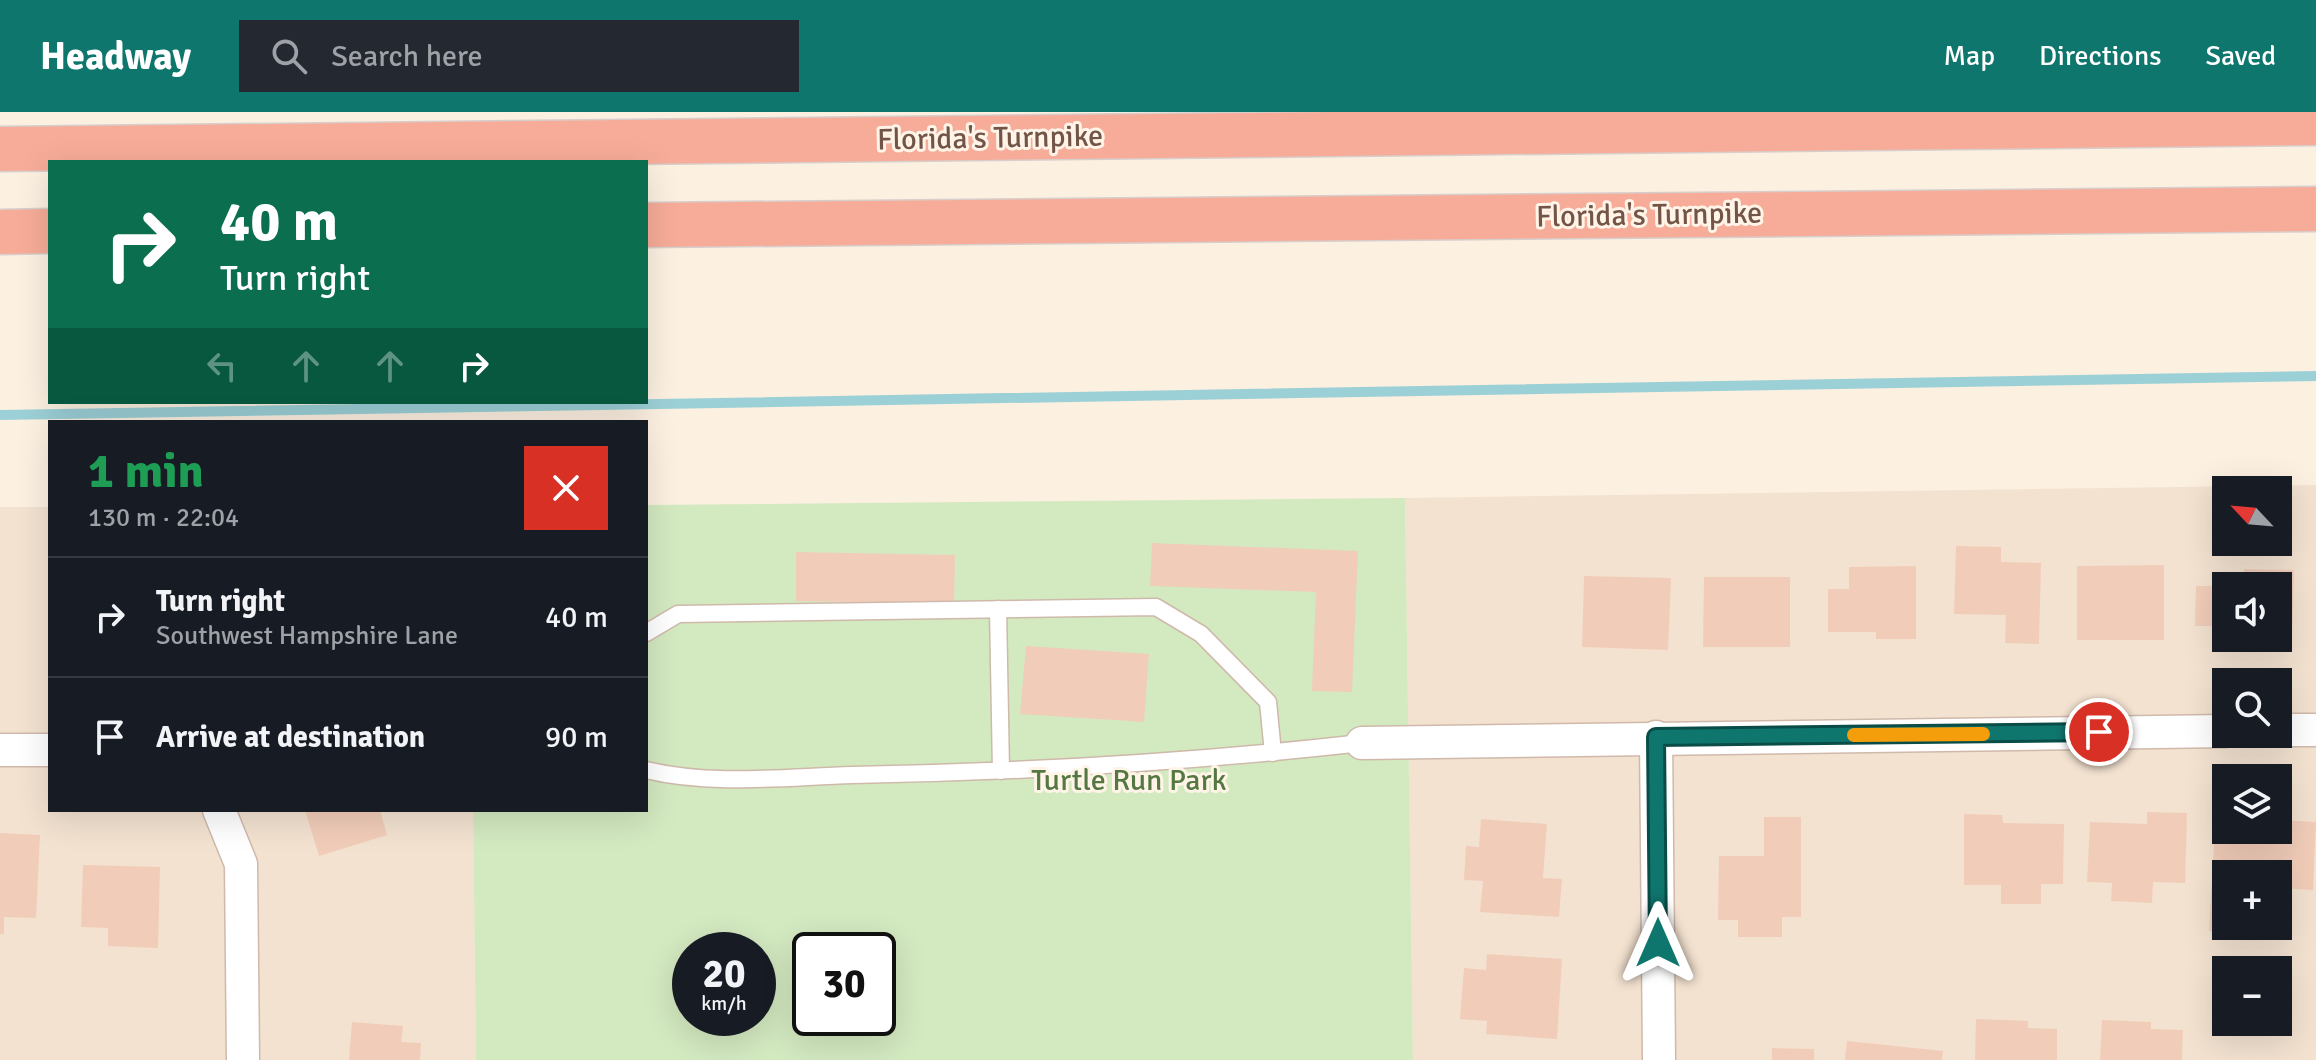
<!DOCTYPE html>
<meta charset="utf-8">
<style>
:root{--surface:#171b24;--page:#242831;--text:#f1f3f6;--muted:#9ea1a6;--line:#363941;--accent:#0f766e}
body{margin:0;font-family:Signika,sans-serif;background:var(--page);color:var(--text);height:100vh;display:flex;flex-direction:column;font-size:30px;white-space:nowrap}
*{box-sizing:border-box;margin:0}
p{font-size:26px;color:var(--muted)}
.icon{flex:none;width:44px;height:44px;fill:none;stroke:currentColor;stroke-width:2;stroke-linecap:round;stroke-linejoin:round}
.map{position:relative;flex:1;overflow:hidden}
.side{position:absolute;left:48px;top:308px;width:600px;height:392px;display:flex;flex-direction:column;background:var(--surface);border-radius:0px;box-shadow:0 8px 32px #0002}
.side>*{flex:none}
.hud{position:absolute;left:48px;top:48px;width:600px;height:244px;border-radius:0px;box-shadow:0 8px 32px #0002;background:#0b6e4f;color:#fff;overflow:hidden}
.needle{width:52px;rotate:296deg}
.tools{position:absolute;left:2212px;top:364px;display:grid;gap:16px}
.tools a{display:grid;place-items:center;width:80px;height:80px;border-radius:0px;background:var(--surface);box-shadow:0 8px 32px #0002;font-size:40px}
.speed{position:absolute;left:672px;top:820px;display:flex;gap:16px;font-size:40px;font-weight:700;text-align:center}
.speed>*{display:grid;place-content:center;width:104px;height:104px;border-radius:50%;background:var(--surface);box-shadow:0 8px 32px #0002;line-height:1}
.speed small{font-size:20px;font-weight:400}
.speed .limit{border:4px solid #111;border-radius:12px;background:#fff;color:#111}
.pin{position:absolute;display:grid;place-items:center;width:68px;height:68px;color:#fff;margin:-34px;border:4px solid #fff;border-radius:50%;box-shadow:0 2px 8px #0007}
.me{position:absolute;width:88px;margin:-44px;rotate:0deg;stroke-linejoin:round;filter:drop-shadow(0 0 6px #0008)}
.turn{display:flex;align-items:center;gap:28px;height:168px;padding:0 40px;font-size:36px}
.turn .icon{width:104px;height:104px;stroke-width:2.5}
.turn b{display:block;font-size:56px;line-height:68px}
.lanes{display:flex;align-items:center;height:76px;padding:0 40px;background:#0003;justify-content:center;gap:40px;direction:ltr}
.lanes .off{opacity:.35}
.round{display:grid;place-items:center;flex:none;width:84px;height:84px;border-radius:0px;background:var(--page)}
.head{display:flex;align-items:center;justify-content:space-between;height:136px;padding:0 40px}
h1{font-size:48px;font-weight:700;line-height:60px;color:#1e9e55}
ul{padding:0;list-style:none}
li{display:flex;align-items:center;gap:24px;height:120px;padding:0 40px;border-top:2px solid var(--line)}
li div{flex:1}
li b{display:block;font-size:30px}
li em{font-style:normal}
header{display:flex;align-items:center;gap:48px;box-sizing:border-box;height:112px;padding:0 40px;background:var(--accent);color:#fff}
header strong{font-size:38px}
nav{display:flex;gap:44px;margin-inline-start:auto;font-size:28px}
.search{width:560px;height:72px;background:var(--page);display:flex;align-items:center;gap:20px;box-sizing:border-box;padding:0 28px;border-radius:0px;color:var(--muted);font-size:30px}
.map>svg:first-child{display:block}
.residential{fill:#f3e2d0;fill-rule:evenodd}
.green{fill:#d3e9c0;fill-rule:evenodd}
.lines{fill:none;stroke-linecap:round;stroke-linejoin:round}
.stream{stroke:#9cd0d7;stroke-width:10}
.building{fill:#f1cdb9}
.lane-casing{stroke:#cfb9ab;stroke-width:19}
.street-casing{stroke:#cfb9ab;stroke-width:35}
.highway-casing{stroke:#d8cfcc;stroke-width:47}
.lane{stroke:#fff;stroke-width:16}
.street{stroke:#fff;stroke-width:32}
.highway{stroke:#f6ac98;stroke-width:44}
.route-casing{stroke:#0a4d48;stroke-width:20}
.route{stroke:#0f766e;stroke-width:14}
.slow{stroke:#f59e0b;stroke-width:14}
.labels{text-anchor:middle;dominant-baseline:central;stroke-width:6;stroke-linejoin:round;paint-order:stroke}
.street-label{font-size:30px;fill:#735548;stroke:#fff4e7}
.park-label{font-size:30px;fill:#547841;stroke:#fff4e7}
</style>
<header>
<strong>Headway</strong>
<div class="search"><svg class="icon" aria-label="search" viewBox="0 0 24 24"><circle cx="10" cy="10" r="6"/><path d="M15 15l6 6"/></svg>Search here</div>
<nav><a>Map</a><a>Directions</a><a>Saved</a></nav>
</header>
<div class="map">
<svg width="2316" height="948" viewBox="0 0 2316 948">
<rect width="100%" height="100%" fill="#fcf0e1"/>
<g class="residential">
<path d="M 2316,373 L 2316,948 L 1413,948 L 1405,386 ZM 2226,378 L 2278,378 L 2278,430 L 2226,430 ZM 2226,474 L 2278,474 L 2278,526 L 2226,526 ZM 2226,570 L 2278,570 L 2278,622 L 2226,622 ZM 2226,666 L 2278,666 L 2278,718 L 2226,718 ZM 2226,762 L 2278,762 L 2278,814 L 2226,814 ZM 2226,858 L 2278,858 L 2278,910 L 2226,910 Z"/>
<path d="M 0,395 L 50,395 L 50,698 L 473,698 L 476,948 L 0,948 Z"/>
</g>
<path class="green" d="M 1405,386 L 1413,948 L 476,948 L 473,698 L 646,698 L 646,393 ZM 690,838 L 758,838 L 758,906 L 690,906 ZM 810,838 L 878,838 L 878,906 L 810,906 Z"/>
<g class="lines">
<path class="stream" d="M 0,303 L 2316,264"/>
</g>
<g class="building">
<path d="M 1152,431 L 1358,439 L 1352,580 L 1312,579 L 1316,480 L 1150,474 Z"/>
<path d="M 1956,434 L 2001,435 L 2001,450 L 2041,451 L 2039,532 L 2005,531 L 2006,503 L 1954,502 Z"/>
<path d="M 796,440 L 955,443 L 954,492 L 796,489 Z"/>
<path d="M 2164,453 L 2164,528 L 2077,528 L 2077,454 Z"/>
<path d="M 1916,454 L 1916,527 L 1876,527 L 1876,520 L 1828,520 L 1828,477 L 1849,477 L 1849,455 Z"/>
<path d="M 2244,457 L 2294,458 L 2292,527 L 2278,526 L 2278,474 L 2243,474 Z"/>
<path d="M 1584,464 L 1671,466 L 1668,538 L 1582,535 Z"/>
<path d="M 1704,465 L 1790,465 L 1790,535 L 1703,535 Z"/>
<path d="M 2196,474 L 2226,474 L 2226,514 L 2195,514 Z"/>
<path d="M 1026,534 L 1149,542 L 1144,610 L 1020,602 Z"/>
<path d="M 2216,697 L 2226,698 L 2226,718 L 2278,718 L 2278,708 L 2316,710 L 2313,778 L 2278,776 L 2278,762 L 2226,762 L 2226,814 L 2266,814 L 2265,822 L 2209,819 Z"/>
<path d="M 305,698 L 380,698 L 387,723 L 319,744 Z"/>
<path d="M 2147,700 L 2187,701 L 2185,771 L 2153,770 L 2152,791 L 2111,789 L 2112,771 L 2087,770 L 2090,710 L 2147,712 Z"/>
<path d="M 1964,702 L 2002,703 L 2003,711 L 2064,712 L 2063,772 L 2041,772 L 2041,792 L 2001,792 L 2001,773 L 1964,773 Z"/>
<path d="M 1764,705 L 1801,705 L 1801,805 L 1782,805 L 1782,825 L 1738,825 L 1738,808 L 1718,808 L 1719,744 L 1764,744 Z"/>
<path d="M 1481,707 L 1547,712 L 1543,766 L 1562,767 L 1559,805 L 1480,800 L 1483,769 L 1464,768 L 1466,734 L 1479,735 Z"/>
<path d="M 0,721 L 40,723 L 36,806 L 4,805 L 4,822 L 0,822 Z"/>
<path d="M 83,753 L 160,755 L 158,836 L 108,834 L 108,816 L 81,815 Z"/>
<path d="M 1487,842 L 1562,847 L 1557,927 L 1486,922 L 1487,909 L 1460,907 L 1464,856 L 1486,858 Z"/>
<path d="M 1976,907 L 2028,909 L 2028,916 L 2057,917 L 2057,948 L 1975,948 Z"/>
<path d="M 2102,908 L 2151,910 L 2151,917 L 2183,918 L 2182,948 L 2100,948 Z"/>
<path d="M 352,910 L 403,914 L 401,930 L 421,931 L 420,948 L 349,948 Z"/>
<path d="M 1847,929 L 1943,939 L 1942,948 L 1845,948 Z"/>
<path d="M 1772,936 L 1814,937 L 1814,948 L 1772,948 Z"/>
</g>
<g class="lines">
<defs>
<g id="lane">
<path d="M 998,497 L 1001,659"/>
<path d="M 646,521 L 678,502 L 1156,495 L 1201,522 L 1268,590 L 1273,641"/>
<path d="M 646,658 C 712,674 785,665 852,663 C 1023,660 1192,650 1362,631"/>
</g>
<g id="street">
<path d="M 2278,618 L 2316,618"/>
<path d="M 1656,625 L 1659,948"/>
<path d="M 1362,631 L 2226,619"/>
<path d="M 0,638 L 50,638"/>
<path d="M 219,698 L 241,752 L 243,948"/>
</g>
<g id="highway">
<path d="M 0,37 L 2316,11"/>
<path d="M 646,113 L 2316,97"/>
<path d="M 0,120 L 50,119"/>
</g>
</defs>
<use href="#lane" class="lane-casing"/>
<use href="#street" class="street-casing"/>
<use href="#highway" class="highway-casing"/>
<use href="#lane" class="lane"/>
<use href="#street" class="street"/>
<use href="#highway" class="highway"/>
</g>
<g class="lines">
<defs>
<path id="route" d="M 1658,831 L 1656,625 L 2099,620"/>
</defs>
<use href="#route" class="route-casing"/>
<use href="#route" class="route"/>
<path class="slow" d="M 1854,623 L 1983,622"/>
</g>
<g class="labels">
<g class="street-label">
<text transform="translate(990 26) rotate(-1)">Florida's Turnpike</text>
<text transform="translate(1649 103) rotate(-1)">Florida's Turnpike</text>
</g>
<g class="park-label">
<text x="1129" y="668">Turtle Run Park</text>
</g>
</g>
</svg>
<div class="tools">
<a><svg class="needle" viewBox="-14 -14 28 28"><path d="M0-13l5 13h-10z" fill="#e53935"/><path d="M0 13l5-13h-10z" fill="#9ea1a6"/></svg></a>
<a><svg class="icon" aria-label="sound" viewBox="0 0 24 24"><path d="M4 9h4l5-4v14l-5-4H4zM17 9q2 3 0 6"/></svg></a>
<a><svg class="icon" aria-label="search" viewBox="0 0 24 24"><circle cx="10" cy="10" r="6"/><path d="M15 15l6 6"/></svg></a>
<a><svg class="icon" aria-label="layers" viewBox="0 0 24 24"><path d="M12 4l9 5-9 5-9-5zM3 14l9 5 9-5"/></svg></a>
<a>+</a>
<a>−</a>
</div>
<div class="speed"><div>20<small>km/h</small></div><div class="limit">30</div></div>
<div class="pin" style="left:2099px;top:620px;background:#d93025"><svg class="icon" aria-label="arrive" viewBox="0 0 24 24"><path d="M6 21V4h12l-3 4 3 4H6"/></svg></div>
<svg class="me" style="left:1658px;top:831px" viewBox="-20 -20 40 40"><path d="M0-17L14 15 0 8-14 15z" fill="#0f766e" stroke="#fff" stroke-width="4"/></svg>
<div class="hud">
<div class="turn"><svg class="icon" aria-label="right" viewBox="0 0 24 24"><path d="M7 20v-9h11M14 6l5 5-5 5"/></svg><div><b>40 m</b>Turn right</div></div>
<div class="lanes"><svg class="icon off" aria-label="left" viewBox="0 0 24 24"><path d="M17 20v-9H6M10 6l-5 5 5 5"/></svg><svg class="icon off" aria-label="ahead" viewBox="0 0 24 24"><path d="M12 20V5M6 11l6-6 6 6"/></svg><svg class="icon off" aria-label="ahead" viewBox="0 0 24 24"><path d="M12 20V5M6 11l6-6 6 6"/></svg><svg class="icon" aria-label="right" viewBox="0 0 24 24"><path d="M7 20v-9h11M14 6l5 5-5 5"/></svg></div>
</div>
<section class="side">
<div class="head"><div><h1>1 min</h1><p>130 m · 22:04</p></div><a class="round" style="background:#d93025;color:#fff"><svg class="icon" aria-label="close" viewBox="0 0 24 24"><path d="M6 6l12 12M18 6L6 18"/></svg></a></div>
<ul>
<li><svg class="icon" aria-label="right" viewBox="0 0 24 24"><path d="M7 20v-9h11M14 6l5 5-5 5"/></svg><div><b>Turn right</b><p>Southwest Hampshire Lane</p></div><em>40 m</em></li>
<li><svg class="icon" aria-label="arrive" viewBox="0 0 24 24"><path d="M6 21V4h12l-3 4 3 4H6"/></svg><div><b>Arrive at destination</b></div><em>90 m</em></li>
</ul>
</section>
</div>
